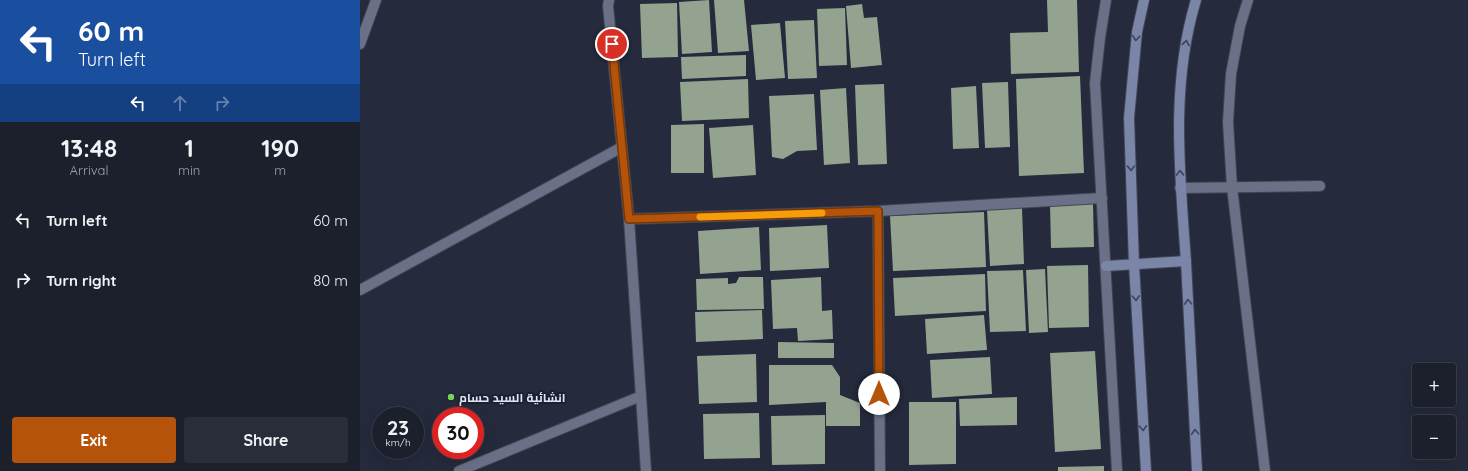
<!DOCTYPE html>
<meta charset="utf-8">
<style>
:root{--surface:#1c202d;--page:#292d39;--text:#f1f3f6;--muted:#a0a3aa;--line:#3a3e49;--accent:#b45309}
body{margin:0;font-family:Quicksand,Cairo,sans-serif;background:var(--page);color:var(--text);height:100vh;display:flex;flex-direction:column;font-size:15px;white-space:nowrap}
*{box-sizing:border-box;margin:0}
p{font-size:13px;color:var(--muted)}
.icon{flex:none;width:22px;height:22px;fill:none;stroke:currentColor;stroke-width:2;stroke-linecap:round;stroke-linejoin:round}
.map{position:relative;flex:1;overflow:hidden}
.side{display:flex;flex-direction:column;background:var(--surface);width:360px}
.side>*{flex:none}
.hud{background:#1a4fa0;color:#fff;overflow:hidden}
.tools{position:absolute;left:1052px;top:363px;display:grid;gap:8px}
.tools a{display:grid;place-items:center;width:44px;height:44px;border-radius:4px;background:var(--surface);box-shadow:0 4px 16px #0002,0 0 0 1px var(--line);font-size:20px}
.speed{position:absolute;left:12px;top:407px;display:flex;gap:8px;font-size:20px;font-weight:700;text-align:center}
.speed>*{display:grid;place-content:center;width:52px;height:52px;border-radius:50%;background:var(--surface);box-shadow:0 4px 16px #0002,0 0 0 1px var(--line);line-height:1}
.speed small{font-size:10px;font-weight:400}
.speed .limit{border:6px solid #d22;background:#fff;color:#111}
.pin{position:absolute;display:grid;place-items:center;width:34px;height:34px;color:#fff;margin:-17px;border:2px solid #fff;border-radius:50%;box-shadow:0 1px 4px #0007}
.me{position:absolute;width:44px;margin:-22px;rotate:0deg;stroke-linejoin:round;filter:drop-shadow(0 0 3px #0008)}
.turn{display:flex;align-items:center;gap:14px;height:84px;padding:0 12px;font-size:18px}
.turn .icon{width:52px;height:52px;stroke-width:2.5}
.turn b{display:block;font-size:28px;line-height:34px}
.lanes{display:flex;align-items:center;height:38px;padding:0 12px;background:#0003;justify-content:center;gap:20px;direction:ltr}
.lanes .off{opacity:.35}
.eta{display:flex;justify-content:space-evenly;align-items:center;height:68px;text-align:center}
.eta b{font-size:24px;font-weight:800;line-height:28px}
.cta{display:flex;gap:8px;margin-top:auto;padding:8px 12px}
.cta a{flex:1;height:46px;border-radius:4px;background:var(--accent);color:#fff;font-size:16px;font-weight:800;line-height:46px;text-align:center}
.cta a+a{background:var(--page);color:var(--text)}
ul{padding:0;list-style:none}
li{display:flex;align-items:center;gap:12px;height:60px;padding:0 12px}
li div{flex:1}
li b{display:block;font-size:15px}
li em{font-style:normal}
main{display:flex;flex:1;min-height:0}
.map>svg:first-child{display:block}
.building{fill:#94a38f}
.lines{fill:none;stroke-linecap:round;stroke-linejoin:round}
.lane-casing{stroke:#414554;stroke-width:12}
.street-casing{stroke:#414554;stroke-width:12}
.secondary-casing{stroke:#414554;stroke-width:12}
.lane{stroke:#6a7186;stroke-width:10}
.street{stroke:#6a7186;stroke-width:10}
.secondary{stroke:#7a85a8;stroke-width:10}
.oneway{stroke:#3c435b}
.route-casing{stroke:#753606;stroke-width:10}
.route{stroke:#b45309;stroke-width:7}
.slow{stroke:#f59e0b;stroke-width:7}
.poi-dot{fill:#7bd156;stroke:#1b2032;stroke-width:1.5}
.labels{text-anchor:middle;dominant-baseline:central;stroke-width:4;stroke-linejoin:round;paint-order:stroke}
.poi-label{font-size:12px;font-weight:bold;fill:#e3e7f3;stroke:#1b2032;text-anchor:start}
</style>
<main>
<section class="side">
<div class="hud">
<div class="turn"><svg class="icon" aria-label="left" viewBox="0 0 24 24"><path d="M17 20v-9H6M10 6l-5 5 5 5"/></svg><div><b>60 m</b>Turn left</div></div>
<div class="lanes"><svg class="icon" aria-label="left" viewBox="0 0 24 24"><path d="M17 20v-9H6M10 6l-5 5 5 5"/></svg><svg class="icon off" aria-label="ahead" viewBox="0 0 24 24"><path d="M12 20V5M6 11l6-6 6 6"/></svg><svg class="icon off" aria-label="right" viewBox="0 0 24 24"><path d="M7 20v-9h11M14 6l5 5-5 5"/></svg></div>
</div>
<div class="eta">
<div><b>13:48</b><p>Arrival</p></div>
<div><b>1</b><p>min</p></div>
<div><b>190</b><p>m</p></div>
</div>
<ul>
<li><svg class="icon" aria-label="left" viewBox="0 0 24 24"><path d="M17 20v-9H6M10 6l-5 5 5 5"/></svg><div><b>Turn left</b></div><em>60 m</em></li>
<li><svg class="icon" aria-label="right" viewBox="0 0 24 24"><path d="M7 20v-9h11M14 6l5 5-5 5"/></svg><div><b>Turn right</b></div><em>80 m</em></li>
</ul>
<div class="cta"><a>Exit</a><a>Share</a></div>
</section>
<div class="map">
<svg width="1108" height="471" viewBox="0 0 1108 471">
<rect width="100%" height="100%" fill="#252a3c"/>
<g class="building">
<path d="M 349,0 L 352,52 L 322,54 L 319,2 Z"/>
<path d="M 354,0 L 384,0 L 389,51 L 358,53 Z"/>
<path d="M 687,0 L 717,0 L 719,72 L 651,74 L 650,33 L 688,32 Z"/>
<path d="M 317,3 L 318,57 L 282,58 L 280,4 Z"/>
<path d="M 502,4 L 504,18 L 517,17 L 522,65 L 491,68 L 486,6 Z"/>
<path d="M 485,8 L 487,65 L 459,66 L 457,9 Z"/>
<path d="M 454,20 L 457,78 L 428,79 L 425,21 Z"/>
<path d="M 420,23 L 425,78 L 396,80 L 391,25 Z"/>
<path d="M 386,55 L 386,76 L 322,79 L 321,57 Z"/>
<path d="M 720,76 L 724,173 L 659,176 L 656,79 Z"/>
<path d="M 388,79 L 389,118 L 322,121 L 320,82 Z"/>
<path d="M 648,82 L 650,147 L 625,148 L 622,83 Z"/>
<path d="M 524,84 L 527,164 L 498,165 L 495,85 Z"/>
<path d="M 616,86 L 619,148 L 593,149 L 591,88 Z"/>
<path d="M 486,88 L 490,163 L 464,165 L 460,90 Z"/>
<path d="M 454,94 L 457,150 L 437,151 L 423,159 L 412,157 L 409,96 Z"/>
<path d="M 344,124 L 344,173 L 311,173 L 311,125 Z"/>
<path d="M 393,125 L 396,175 L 353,178 L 349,128 Z"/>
<path d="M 733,203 L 734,247 L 691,248 L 690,204 Z"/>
<path d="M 662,208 L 664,264 L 630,266 L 627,210 Z"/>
<path d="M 624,212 L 626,267 L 533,271 L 530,216 Z"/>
<path d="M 467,225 L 469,268 L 410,271 L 409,228 Z"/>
<path d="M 399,227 L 401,270 L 340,274 L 338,231 Z"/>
<path d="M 728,265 L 729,327 L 689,328 L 687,266 Z"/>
<path d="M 685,269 L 688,332 L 669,333 L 666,270 Z"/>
<path d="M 663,270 L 666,331 L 630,332 L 627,271 Z"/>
<path d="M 625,274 L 626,311 L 535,316 L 533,278 Z"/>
<path d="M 379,277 L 403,277 L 404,309 L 337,310 L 336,279 L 368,278 L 368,284 L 376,283 Z"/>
<path d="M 461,277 L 462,311 L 472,310 L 473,339 L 438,341 L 437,328 L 413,329 L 411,280 Z"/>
<path d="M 402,310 L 403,339 L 336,342 L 335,312 Z"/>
<path d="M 624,315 L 627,350 L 567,354 L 565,319 Z"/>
<path d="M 418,342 L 474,343 L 474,358 L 418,358 Z"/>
<path d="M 735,351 L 741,449 L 695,452 L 690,353 Z"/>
<path d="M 396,354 L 397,402 L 339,404 L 337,356 Z"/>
<path d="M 630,357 L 632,394 L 572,398 L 570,360 Z"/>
<path d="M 409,365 L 472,365 L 480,377 L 480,395 L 500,403 L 500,426 L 466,426 L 466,402 L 409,405 Z"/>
<path d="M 657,397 L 657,425 L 600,426 L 599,399 Z"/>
<path d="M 549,402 L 596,402 L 596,464 L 549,465 Z"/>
<path d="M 399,413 L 400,458 L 344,459 L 343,414 Z"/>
<path d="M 465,415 L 465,464 L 412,465 L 411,416 Z"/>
<path d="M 744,466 L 744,471 L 698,471 L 698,467 Z"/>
</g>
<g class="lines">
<defs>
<path id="lane" d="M 820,188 L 960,186"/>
<g id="street">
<path d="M 249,0 L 248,6 L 269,219 L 286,471"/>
<path d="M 746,0 L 740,38 L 735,83 L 757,471"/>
<path d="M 888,0 L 880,26 L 871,74 L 868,122 L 872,187 L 905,471"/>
<path d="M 0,44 L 16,0"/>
<path d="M 518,211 L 520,471"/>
<path d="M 269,219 L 518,211 L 742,198"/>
<path d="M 0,290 L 262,147"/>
<path d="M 99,471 L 281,396"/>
</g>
<g id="secondary">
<path d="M 784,0 L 777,32 L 769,118 L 774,264 L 786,471"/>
<path d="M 836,0 C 810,86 820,174 826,262 C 830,332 833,401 837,471"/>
<path d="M 746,266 L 826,261"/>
</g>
</defs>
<use href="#lane" class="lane-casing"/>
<use href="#street" class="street-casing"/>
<use href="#secondary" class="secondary-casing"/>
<use href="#lane" class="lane"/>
<use href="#street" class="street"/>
<use href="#secondary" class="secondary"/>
</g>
<defs><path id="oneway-chevron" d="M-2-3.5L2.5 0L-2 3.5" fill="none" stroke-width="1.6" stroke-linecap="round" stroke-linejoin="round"/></defs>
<g class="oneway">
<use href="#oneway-chevron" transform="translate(776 38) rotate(96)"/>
<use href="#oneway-chevron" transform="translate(826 43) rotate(-80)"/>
<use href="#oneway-chevron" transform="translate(771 168) rotate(88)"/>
<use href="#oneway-chevron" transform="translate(820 173) rotate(-92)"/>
<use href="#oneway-chevron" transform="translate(776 298) rotate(87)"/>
<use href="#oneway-chevron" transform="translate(828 302) rotate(-93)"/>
<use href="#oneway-chevron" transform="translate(783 428) rotate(87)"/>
<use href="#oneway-chevron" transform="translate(835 432) rotate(-93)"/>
</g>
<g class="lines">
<defs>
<path id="route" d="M 252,44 L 269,219 L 518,211 L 519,394"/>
</defs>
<use href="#route" class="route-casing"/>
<use href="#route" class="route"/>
<path class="slow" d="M 340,217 L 462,213"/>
</g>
<circle class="poi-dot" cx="91" cy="397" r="4"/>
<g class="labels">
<g class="poi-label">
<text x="99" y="397">انشائية السيد حسام</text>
</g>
</g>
</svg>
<div class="tools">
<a>+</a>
<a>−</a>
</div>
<div class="speed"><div>23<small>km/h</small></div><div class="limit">30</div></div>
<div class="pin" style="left:252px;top:44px;background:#d93025"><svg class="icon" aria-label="arrive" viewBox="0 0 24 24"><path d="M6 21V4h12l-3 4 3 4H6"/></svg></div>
<svg class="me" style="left:519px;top:394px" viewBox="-20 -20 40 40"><circle r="19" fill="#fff"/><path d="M0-13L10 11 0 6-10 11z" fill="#b45309"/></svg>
</div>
</main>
